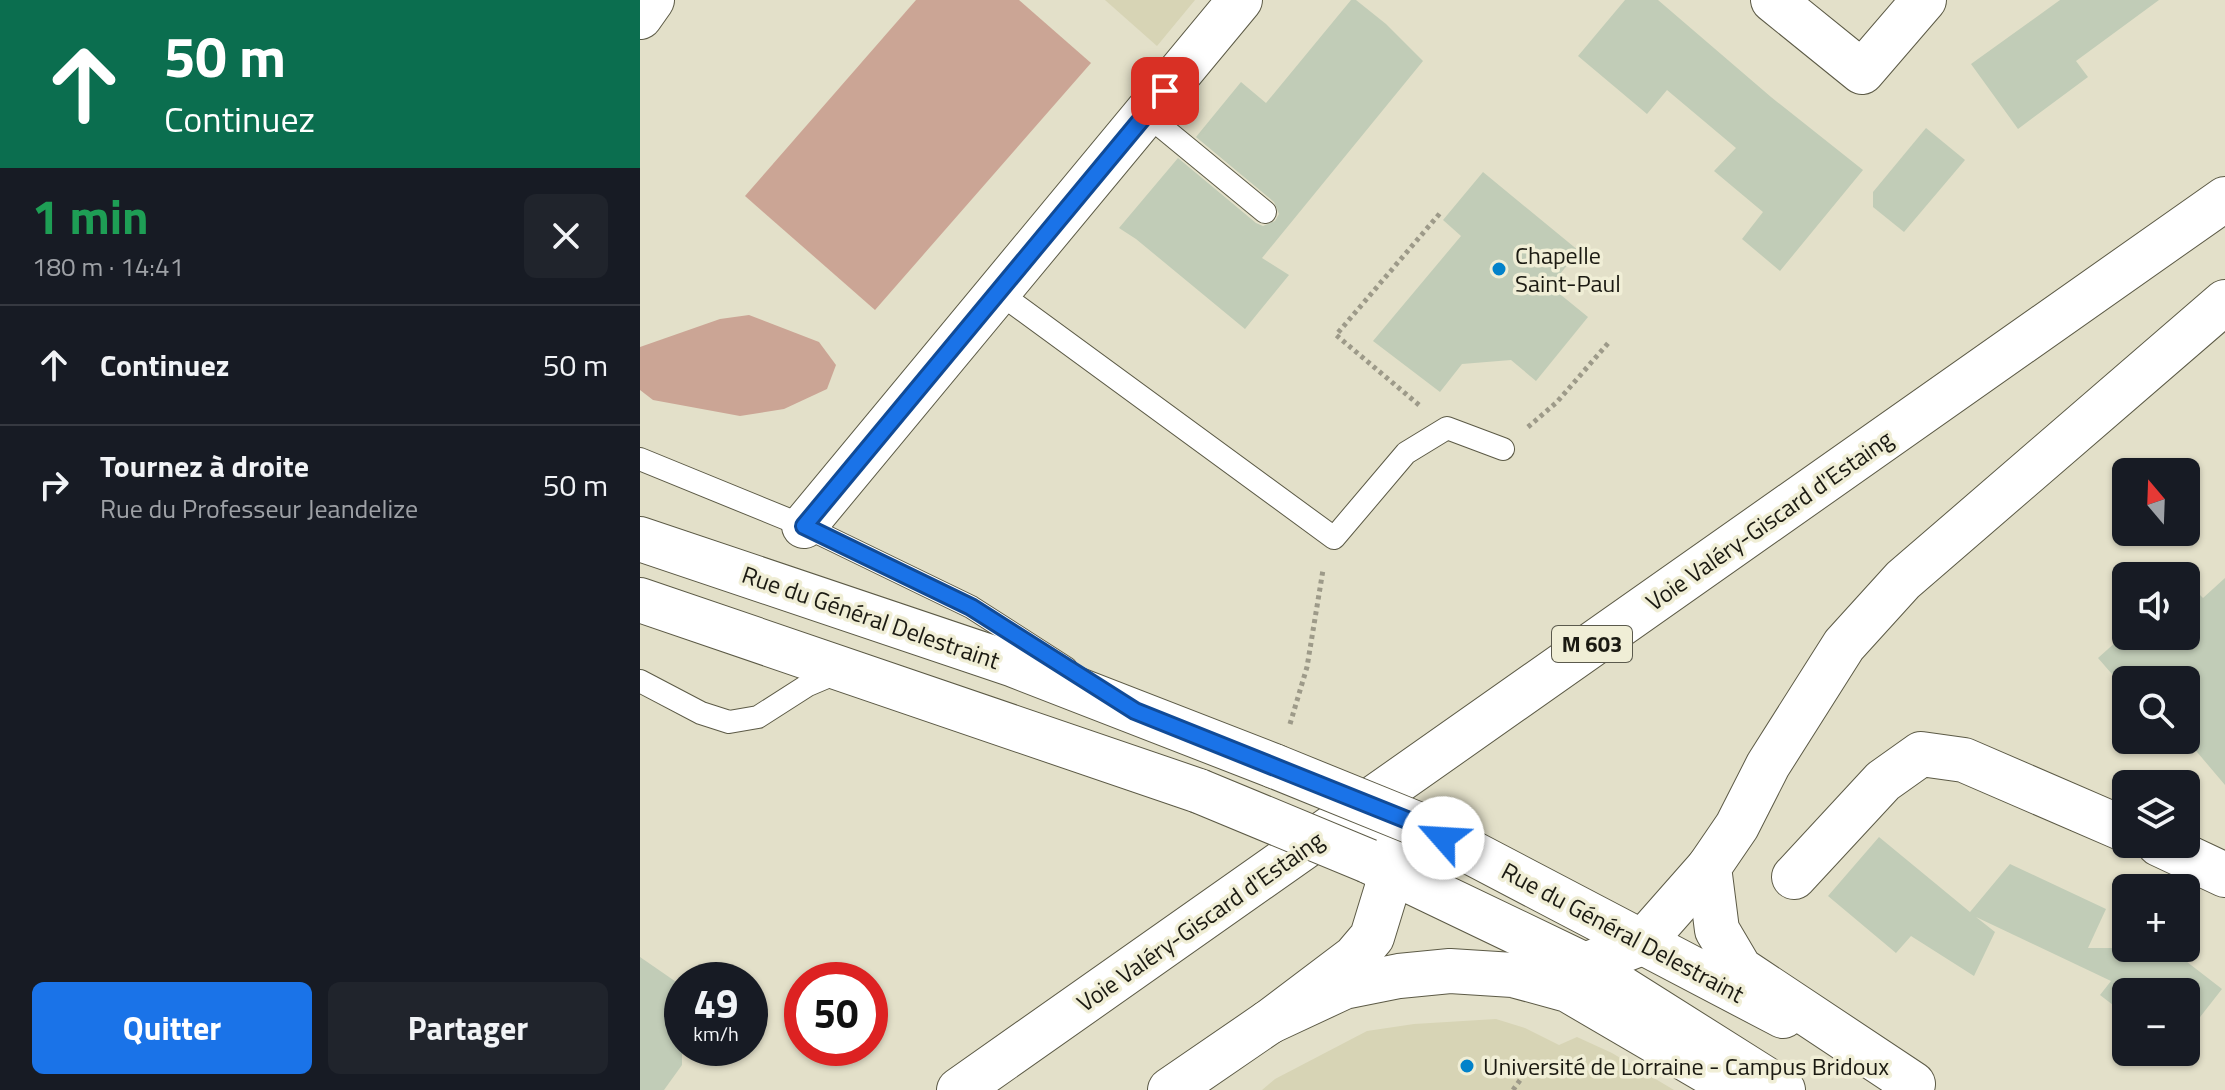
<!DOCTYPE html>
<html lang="fr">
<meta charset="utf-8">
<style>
:root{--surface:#171b24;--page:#20242c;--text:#f1f3f6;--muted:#9ea1a6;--line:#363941;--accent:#1a73e8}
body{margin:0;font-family:"Titillium Web",sans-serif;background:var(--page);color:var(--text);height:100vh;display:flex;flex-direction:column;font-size:30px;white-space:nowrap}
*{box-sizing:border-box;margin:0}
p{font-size:26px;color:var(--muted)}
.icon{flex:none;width:44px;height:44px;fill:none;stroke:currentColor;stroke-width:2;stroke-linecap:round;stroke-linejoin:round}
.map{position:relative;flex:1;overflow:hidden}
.panel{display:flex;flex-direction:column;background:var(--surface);width:640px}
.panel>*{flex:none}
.guide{background:#0b6e4f;color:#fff;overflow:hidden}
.needle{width:52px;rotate:341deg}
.controls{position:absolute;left:1472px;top:458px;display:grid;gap:16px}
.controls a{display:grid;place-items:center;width:88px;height:88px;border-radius:12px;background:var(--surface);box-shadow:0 2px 6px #0004;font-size:40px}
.speed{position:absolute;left:24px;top:962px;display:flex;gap:16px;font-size:40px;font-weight:700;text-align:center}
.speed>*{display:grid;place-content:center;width:104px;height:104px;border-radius:50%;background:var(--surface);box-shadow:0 2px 6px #0004;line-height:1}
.speed small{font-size:20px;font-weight:400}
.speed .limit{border:12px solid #d22;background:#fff;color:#111}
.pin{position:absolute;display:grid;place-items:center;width:68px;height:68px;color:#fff;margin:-34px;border-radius:16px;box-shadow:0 4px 12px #0006}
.me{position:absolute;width:88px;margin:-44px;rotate:296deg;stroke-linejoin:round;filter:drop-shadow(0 0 6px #0008)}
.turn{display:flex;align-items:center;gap:28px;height:168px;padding:0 32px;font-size:36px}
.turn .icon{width:104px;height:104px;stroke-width:2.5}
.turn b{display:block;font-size:56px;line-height:68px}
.round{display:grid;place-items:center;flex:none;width:84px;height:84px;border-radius:12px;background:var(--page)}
.headline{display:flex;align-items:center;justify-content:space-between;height:136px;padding:0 32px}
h1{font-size:48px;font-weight:700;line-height:60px;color:#1e9e55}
.action{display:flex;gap:16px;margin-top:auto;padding:16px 32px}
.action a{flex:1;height:92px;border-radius:12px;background:var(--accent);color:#fff;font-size:32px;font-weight:700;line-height:92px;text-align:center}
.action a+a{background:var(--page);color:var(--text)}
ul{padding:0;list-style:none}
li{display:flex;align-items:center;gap:24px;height:120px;padding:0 32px;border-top:2px solid var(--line)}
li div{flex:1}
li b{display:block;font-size:30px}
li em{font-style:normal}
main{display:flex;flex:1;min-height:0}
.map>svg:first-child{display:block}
.built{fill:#d7d4b5}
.green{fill:#cba595}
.building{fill:#c1ccb7}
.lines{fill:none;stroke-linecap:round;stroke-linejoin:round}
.service-casing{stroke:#5c5a46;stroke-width:24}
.minor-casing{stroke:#5c5a46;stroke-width:46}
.secondary-casing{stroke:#5c5a46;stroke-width:46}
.trunk-casing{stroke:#5c5a46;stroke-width:46}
.path{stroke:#9d9a89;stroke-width:5;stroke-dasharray:4 4;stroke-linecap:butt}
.service{stroke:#fff;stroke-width:22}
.minor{stroke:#fff;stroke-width:44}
.secondary{stroke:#fff;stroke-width:44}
.trunk{stroke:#fff;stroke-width:44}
.secondary-bridge-casing{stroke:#5c5a46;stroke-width:46;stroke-linecap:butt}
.secondary-bridge{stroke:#fff;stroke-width:44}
.route-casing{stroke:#114b97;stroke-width:20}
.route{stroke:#1a73e8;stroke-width:14}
.poi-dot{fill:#0282ca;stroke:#f0eed6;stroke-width:3}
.labels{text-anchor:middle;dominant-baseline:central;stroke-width:7;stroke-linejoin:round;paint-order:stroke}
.shield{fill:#f0eed6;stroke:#5b5a4d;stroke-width:2}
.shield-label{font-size:22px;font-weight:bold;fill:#1b1a12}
.poi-label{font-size:24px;fill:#1b1a12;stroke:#f0eed6;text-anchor:start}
.street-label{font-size:24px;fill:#1b1a12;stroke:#f0eed6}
</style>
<main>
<section class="panel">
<div class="guide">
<div class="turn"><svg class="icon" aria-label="ahead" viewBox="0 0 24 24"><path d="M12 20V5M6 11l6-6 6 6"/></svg><div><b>50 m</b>Continuez</div></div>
</div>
<div class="headline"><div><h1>1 min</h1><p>180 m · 14:41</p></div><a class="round"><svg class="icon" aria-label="close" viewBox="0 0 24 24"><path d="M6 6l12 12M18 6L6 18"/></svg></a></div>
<ul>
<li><svg class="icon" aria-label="ahead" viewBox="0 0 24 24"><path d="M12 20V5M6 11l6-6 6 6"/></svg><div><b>Continuez</b></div><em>50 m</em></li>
<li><svg class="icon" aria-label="right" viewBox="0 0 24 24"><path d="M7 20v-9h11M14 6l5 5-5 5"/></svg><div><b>Tournez à droite</b><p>Rue du Professeur Jeandelize</p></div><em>50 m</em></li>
</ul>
<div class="action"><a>Quitter</a><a>Partager</a></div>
</section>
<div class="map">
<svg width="1585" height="1090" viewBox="0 0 1585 1090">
<rect width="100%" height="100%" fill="#e3e0c9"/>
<g class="built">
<path d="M 465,0 L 555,0 L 517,46 Z"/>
<path d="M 856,1019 L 885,1028 L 919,1045 L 937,1037 L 972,1053 L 1034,1090 L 622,1090 L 635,1079 L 727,1031 L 774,1024 Z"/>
</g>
<g class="green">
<path d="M 276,0 L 379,0 L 451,63 L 235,310 L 105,196 Z"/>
<path d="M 109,315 L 179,342 L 196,365 L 187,389 L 144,409 L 100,416 L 13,400 L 0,390 L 0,347 L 80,319 Z"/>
</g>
<g class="building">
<path d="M 711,0 L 716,0 L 746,24 L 783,61 L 622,258 L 649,275 L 605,329 L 496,239 L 479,228 L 538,158 L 616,223 L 623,226 L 635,221 L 639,214 L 634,202 L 556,137 L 601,82 L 626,103 Z"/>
<path d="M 985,0 L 1018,0 L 1131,97 L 1223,170 L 1140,271 L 1102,239 L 1123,212 L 1074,171 L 1096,148 L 1027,90 L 1007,114 L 938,56 Z"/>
<path d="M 1420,0 L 1519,0 L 1436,61 L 1448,77 L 1378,129 L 1331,64 Z"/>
<path d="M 1286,128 L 1325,160 L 1264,232 L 1233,207 L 1233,192 Z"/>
<path d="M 843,172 L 939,251 L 910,286 L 948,317 L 896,381 L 871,360 L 822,364 L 800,392 L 733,341 L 821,236 L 803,220 Z"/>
<path d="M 1585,578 L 1585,785 L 1546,739 L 1546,680 L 1508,680 L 1502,674 L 1495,680 L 1486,680 L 1485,689 L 1458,658 L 1486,633 L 1486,636 L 1546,636 L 1546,581 L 1563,598 Z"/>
<path d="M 1239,837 L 1330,912 L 1370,864 L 1466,909 L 1448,948 L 1529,948 L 1582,989 L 1546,1035 L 1546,992 L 1486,992 L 1486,1015 L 1460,995 L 1471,981 L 1336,917 L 1355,932 L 1334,976 L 1271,936 L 1256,953 L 1188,896 Z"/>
<path d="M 0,957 L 42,986 L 42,1065 L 24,1090 L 0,1090 Z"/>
</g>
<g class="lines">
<defs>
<g id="service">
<path d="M 506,114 L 625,212"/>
<path d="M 358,292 L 694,538 L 766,453 L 807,428 L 863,449"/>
<path d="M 0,459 L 164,526 L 331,607 L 426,668"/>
<path d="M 0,681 L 61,713 L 89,722 L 118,717 L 168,685 L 201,671"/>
</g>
<g id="minor">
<path d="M 1133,0 L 1222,72 L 1284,0"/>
<path d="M 164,526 L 600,0"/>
<path d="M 1519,844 L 1585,875"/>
<path d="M 1154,877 L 1243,781 L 1281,754 L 1324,760 L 1486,830"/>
</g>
<g id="secondary">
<path d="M 0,539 L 374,665 L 634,766"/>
<path d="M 0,600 L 559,791"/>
<path d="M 777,824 L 1143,1016"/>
<path d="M 728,861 L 945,965 L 1143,1090"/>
</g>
<g id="trunk">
<path d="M 0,17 L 12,0"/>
<path d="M 945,965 L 1002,943 L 1069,867"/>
<path d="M 629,1022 L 704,987 L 759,976 L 810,971 L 873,975 L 928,990 L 1099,1090"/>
<path d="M 1273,1084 L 1100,969 L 1077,930 L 1069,867 L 1097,826 L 1128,765 L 1204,645 L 1263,580 L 1585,302"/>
<path d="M 319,1090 L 1585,199"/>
<path d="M 530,1090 L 629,1022 L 715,957 L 732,937 L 747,888 L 747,870 L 735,808"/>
</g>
</defs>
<use href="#service" class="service-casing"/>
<use href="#minor" class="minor-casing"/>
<use href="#secondary" class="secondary-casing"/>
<use href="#trunk" class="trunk-casing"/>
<g class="path">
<path d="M 779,405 L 696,335 L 801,212"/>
<path d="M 888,427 L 917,402 L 970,341"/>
<path d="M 650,724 L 667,667 L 683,570"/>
<path d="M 873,1090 L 883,1076"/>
</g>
<use href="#service" class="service"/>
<use href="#minor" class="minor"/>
<use href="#secondary" class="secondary"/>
<use href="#trunk" class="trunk"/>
<defs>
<g id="secondary-bridge">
<path d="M 634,766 L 777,824"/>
<path d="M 559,791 L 728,861"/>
</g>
</defs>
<use href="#secondary-bridge" class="secondary-bridge-casing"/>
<use href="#secondary-bridge" class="secondary-bridge"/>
</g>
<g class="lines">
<defs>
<path id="route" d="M 525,91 L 164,526 L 331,607 L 495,711 L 777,824 L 803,838"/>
</defs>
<use href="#route" class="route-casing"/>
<use href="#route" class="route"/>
</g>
<g class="poi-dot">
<circle cx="859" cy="269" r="8"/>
<circle cx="827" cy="1066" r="8"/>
</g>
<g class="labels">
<rect class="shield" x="912" y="626" width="80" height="36" rx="6"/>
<g class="shield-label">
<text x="952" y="644">M 603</text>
</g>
<g class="poi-label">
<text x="875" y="255">Chapelle<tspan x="875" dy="28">Saint-Paul</tspan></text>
<text x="843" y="1066">Université de Lorraine - Campus Bridoux</text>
</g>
<g class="street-label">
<text transform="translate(1129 520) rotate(-35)">Voie Valéry-Giscard d'Estaing</text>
<text transform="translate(231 617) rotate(19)">Rue du Général Delestraint</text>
<text transform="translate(560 921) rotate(-35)">Voie Valéry-Giscard d'Estaing</text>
<text transform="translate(983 932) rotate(28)">Rue du Général Delestraint</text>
</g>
</g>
</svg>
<div class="controls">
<a><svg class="needle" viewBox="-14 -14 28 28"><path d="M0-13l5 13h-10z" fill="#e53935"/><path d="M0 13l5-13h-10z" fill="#9ea1a6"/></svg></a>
<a><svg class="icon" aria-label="sound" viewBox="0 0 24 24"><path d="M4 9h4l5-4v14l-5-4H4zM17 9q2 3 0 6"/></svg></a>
<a><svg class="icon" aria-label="search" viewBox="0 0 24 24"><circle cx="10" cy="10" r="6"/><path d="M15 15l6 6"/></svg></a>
<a><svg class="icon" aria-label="layers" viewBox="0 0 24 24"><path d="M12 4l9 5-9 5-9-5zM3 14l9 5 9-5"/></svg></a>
<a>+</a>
<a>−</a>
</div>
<div class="speed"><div>49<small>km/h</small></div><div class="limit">50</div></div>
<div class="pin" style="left:525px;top:91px;background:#d93025"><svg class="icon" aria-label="arrive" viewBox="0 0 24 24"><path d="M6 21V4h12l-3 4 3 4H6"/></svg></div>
<svg class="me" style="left:803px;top:838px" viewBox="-20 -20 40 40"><circle r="19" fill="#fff"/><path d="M0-13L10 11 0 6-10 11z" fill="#1a73e8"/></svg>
</div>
</main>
